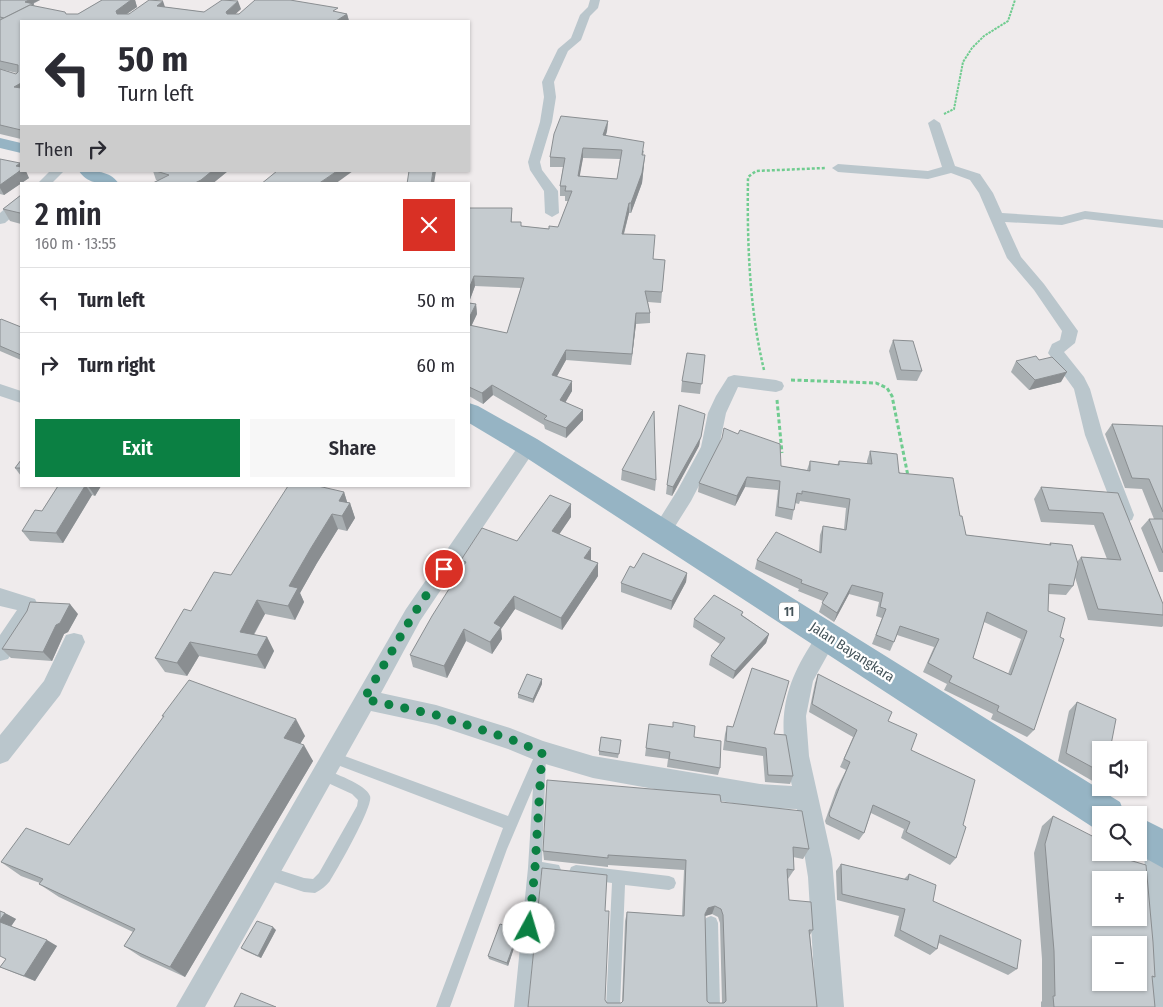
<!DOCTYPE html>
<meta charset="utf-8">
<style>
:root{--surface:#fff;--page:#f7f7f7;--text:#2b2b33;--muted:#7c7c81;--line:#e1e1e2;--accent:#0b8043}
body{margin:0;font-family:"Fira Sans Condensed",sans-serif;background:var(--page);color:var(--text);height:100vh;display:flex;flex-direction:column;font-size:19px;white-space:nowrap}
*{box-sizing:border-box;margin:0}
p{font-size:16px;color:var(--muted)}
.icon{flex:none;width:28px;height:28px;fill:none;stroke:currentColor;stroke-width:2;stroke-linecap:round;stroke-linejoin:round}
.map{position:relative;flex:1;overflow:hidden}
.drawer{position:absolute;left:20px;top:182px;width:450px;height:305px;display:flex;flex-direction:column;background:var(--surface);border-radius:0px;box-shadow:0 1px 4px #0004}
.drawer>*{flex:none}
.hud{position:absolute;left:20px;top:20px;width:450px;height:152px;border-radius:0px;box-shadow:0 1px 4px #0004;background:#fff;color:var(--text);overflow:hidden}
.controls{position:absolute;left:1092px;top:741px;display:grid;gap:10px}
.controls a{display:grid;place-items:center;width:55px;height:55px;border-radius:0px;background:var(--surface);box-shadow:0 1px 4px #0004;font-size:25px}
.pin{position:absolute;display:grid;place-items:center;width:42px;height:42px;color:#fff;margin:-21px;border:2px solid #fff;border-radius:50%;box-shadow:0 1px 5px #0007}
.me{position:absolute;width:55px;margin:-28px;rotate:6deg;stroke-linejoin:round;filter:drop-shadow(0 0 4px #0008)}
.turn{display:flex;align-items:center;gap:18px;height:105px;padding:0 15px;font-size:22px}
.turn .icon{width:65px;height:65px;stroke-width:2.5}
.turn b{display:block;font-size:35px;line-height:42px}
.then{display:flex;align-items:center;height:48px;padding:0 15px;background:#0003;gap:10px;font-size:19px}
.round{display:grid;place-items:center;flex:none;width:52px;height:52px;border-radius:0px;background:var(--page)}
.head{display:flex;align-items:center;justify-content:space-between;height:85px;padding:0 15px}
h1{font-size:30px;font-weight:600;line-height:38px}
.primary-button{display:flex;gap:10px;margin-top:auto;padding:10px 15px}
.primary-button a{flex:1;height:58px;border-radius:0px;background:var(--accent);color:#fff;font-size:20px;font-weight:600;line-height:58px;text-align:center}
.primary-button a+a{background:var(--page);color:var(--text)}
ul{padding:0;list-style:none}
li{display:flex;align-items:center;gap:15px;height:65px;padding:0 15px;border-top:1px solid var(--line)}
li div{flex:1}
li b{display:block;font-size:19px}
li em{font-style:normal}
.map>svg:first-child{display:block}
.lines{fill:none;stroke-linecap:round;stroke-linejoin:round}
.path-far2{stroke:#70cc90;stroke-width:2;stroke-dasharray:2.5 1;stroke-linecap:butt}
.path-far1{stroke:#70cc90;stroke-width:2.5;stroke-dasharray:3 2;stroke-linecap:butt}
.path{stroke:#70cc90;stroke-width:3;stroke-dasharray:4 2.5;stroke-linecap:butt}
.service{fill:#bac6cc;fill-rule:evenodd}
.minor{fill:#bac6cc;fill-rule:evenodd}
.trunk{fill:#96b4c4;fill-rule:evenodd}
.wall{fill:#a9afb2;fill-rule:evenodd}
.shaded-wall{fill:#8a8e91}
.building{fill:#c5cbcf;stroke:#8a8e91;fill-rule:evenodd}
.route{stroke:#0b8043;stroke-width:9;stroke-dasharray:0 16.2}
.labels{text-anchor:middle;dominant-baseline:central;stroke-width:4.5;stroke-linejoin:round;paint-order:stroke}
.shield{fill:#fff;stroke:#7c878b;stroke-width:1}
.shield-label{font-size:12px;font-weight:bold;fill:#445359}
.street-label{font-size:14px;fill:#445359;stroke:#fff}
</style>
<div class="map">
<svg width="1163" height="1007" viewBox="0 0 1163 1007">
<rect width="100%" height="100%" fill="#efebec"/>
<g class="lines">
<path class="path-far2" d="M 944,114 L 954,109 L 963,62 L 972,48 L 984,36 L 1008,21 L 1015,0"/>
<path class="path-far1" d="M 764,370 C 749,307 747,241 748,177 L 756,171 L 825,168"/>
<g class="path">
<path d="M 791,380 L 876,383 L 887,388 L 892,396 L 908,476"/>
<path d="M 777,400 L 782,453"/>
</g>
<g class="service">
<path d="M 542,746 L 546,748 L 548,752 L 546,757 L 542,862 L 559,865 L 561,870 L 559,875 L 554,877 L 541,875 L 528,1007 L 514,1007 L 528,868 L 533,788 L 507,849 L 450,1007 L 436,1007 L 503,828 L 327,761 L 325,757 L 327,753 L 331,751 L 508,816 L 538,748 Z"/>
<path d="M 321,768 C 333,773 366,784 370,796 C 374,805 337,870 330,881 C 326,886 321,890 315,893 L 304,892 L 262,878 L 260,873 L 262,868 L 267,866 L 304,878 L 313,879 L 319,873 L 357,806 L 358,800 L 352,794 L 317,778 L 315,774 L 317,770 Z"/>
<path d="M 576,865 L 669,876 L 674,878 L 676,883 L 674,888 L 669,890 L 625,885 L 620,1007 L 606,1007 L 612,883 L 571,877 L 569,872 L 571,867 Z"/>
<path d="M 711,916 L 716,918 L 718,923 L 720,1007 L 706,1007 L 704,923 L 706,918 Z"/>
</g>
<g class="minor">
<path d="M 590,0 L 600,0 L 598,8 L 590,16 L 581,40 L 568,51 L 554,82 L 556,97 L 552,122 L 540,162 L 542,170 L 558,191 L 559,213 L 552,217 L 545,213 L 544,191 L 530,170 L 528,162 L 540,122 L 544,97 L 542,82 L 558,49 L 571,38 L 580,15 L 588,7 Z"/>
<path d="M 934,119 L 940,123 L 955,166 L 980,174 L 993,193 L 1002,213 L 1062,217 L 1085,211 L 1163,220 L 1163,228 L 1085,219 L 1062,225 L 1005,222 L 1021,257 L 1044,284 L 1078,331 L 1075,343 L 1064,352 L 1084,377 L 1090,389 L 1103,435 L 1134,515 L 1132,520 L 1125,522 L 1118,520 L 1116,515 L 1085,435 L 1074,389 L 1048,353 L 1052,344 L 1060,340 L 1062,331 L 1034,290 L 1007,258 L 979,193 L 970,180 L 951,173 L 928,179 L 838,172 L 832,168 L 838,164 L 928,171 L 942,167 L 928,123 Z"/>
<path d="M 50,171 L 64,171 L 51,184 L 37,184 Z"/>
<path d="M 21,198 L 21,209 L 5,223 L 0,224 L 0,213 L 16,199 Z"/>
<path d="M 734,375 L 776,380 L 782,382 L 784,386 L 782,390 L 776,392 L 738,387 L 726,413 L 719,447 L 691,501 L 669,536 L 662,539 L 655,536 L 652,531 L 677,491 L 701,447 L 708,413 L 716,396 L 728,377 Z"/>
<path d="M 0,384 L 21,391 L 21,403 L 0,396 Z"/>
<path d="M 528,440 L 534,441 L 537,446 L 534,451 L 420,621 L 381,693 L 436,705 L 510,728 L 543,741 L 593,756 L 760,784 L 792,786 C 779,730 778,696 810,646 C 817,634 819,624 834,630 L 838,636 L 813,681 L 806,716 L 809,756 L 832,859 L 844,1007 L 816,1007 L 808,877 L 797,809 L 760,808 L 593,778 L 542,763 L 508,749 L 436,725 L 371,711 L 205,1007 L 176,1007 L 406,609 L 522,441 Z"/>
<path d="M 0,588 L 35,599 L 38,605 L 34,620 L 8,659 L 0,661 L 0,635 L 17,610 L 0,606 Z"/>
<path d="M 74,633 L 82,635 L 85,642 L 60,695 L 8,761 L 0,764 L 0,735 L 44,681 L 66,635 Z"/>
<path d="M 1157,834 L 1163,836 L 1163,1007 L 1141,1007 L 1145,846 L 1148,837 Z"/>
</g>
<g class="trunk">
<path d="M 0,138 L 21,143 L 21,153 L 0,148 Z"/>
<path d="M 79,171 C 94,171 110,170 119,184 C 104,184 88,185 79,171 Z"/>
<path d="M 469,403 L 478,406 L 537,439 L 1120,802 L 1125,815 L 1101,815 L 1101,830 L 1094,828 L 519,453 L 469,423 Z"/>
<path d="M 1139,817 L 1163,829 L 1163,868 L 1134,852 L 1139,852 Z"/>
</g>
</g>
<g class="wall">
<path d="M 0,0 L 40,0 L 33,4 L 35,6 L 66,14 L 78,14 L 102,0 L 135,0 L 137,7 L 127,14 L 165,7 L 204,12 L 241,9 L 235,14 L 338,12 L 347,14 L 349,21 L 21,21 L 21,139 L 0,134 ZM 0,69 L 17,73 L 16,74 Z"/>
<path d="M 608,121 L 607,131 L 606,135 L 644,151 L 643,155 L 644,165 L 642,183 L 631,213 L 629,213 L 624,234 L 653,259 L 665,260 L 661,303 L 648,302 L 650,313 L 650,323 L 636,324 L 631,365 L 566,360 L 557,376 L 572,391 L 565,402 L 583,420 L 566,438 L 545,429 L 544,425 L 493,395 L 483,404 L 469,396 L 469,303 L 476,304 L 477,314 L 471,326 L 507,333 L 521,288 L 475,286 L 469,302 L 469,208 L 512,208 L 512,222 L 522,226 L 549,229 L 558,227 L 568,201 L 565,201 L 565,196 L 560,196 L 560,186 L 563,167 L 550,167 L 550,157 ZM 583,158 L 620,159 L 617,179 L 579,176 Z"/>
<path d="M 0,159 L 21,171 L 29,178 L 4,195 L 0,194 Z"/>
<path d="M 153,171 L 228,171 L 212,184 L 151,184 L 158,180 L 156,180 Z"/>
<path d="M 21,195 L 21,224 L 10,221 L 3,209 Z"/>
<path d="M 0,320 L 21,327 L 21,360 L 0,351 Z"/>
<path d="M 893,340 L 922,371 L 917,381 L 897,380 L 889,351 Z"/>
<path d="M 705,355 L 700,394 L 681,392 L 682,381 Z"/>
<path d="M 1016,361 L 1061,382 L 1029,390 L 1011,372 Z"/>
<path d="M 705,414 L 699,446 L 672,496 L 666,494 L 667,485 Z"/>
<path d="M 1112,424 L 1163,426 L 1163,572 L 1159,572 L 1141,528 L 1149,519 L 1154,519 L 1142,489 L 1125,488 L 1105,434 Z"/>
<path d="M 870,451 L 960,516 L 966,535 L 1049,545 L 1050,543 L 1077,562 L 1081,557 L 1107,559 L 1094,525 L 1041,522 L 1034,499 L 1041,487 L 1118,493 L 1163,604 L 1163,626 L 1162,627 L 1088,620 L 1075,577 L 1073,586 L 1066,595 L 1048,594 L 1034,730 L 1027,737 L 991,719 L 993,714 L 944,690 L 947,684 L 923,672 L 934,647 L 897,635 L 890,651 L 872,644 L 882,618 L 876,616 L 879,602 L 849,594 L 834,622 L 819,612 L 823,601 L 798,591 L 799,589 L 755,569 L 757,560 L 819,552 L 820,535 L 823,526 L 844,529 L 846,508 L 800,501 L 799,504 L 795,503 L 792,520 L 775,516 L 778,490 L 745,487 L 735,506 L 698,492 L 699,483 L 781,466 L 807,470 L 810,461 L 837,465 L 839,461 L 867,464 L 867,461 ZM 984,622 L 1021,639 L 1008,674 L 973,658 Z"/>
<path d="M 21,460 L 21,476 L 15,468 Z"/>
<path d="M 622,470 L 656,480 L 655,491 L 621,480 Z"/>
<path d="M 58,486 L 101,486 L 95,496 L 92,495 L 63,543 L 30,541 L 22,531 L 42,511 Z"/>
<path d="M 344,492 L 347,502 L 350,503 L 355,518 L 347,531 L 338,529 L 317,563 L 300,593 L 304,602 L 295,620 L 265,614 L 254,635 L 267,637 L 274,651 L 265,669 L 199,656 L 187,676 L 165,672 L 155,658 L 191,611 Z"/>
<path d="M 571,504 L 571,517 L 559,534 L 591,560 L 598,563 L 598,576 L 562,630 L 515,609 L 501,629 L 502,639 L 492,654 L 466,641 L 447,678 L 413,667 L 410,655 L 462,568 L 461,560 L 517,541 Z"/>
<path d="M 634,568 L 687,573 L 686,582 L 671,610 L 621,592 L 621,583 Z"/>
<path d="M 743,612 L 742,615 L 769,634 L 766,643 L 733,679 L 709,665 L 711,656 L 720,644 L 693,627 L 694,619 Z"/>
<path d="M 78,614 L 68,632 L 64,634 L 52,661 L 11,658 L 2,649 Z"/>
<path d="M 818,674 L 888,721 L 911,750 L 963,825 L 956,858 L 950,865 L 901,838 L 904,829 L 871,813 L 864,833 L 859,840 L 826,824 L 825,821 L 836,790 L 846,770 L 840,767 L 853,737 L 809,712 L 815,683 Z"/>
<path d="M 542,684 L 533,703 L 518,698 L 518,694 Z"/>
<path d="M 1077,702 L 1101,750 L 1101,778 L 1096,783 L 1058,761 L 1069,711 Z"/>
<path d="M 162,716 L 305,736 L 300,744 L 313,761 L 185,977 L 141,957 L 124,946 L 133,932 L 59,897 L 39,884 L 40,883 L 21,876 L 1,862 L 69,845 L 164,717 Z"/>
<path d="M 649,724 L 694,737 L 720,768 L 718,775 L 667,767 L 668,759 L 645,756 Z"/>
<path d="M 727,726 L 774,734 L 793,776 L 790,784 L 765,782 L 763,756 L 723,750 L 725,734 Z"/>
<path d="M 621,740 L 618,758 L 599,755 L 599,751 Z"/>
<path d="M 721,802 L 809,849 L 803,859 L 793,857 L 794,870 L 788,879 L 789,900 L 813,930 L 810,935 L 817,1007 L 528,1007 L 605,911 L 605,1000 L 607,1003 L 621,1003 L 622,1002 L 625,921 L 627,912 L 682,916 L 684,870 L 608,865 L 608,867 L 544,860 L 543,851 ZM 712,914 L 718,917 L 720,923 L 722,1003 L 709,1003 L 707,1001 L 705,916 Z"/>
<path d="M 1053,816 L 1095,850 L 1155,977 L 1152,978 L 1155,1007 L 1041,1007 L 1041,1002 L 1042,1001 L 1042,959 L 1034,853 L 1042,826 Z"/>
<path d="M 841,864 L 904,879 L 909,874 L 933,901 L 1017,969 L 1008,975 L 939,943 L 937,949 L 930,955 L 894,936 L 899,916 L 837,900 L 836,871 Z"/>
<path d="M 0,911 L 16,919 L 11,926 L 57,946 L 35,981 L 12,972 L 0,967 L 6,959 Z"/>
<path d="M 276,930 L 261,958 L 245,951 L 241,948 Z"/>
<path d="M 519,933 L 508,966 L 489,959 L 488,956 Z"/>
</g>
<g class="shaded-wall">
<path d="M 29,0 L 40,0 L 27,6 L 25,2 Z"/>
<path d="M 131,0 L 135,0 L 137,7 L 119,19 L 116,11 Z"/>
<path d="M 163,1 L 166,10 L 157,6 Z"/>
<path d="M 238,1 L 241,9 L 228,21 L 226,12 Z"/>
<path d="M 347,14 L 349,21 L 336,21 Z"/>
<path d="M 21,83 L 21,95 L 14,87 Z"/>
<path d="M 608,121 L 607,131 L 603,144 L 603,135 Z"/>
<path d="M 583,148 L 583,158 L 578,186 L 578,176 Z"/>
<path d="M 645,155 L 642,183 L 631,213 L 631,203 Z"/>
<path d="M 20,163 L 21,165 L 21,171 L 26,171 L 29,178 L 4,195 L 0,188 L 0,185 L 16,166 Z"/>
<path d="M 212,171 L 228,171 L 212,184 L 193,184 Z"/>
<path d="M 337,171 L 353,171 L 335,184 L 318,184 Z"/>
<path d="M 433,171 L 436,171 L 434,184 L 431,184 Z"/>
<path d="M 629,203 L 629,213 L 621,244 L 622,234 Z"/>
<path d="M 474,276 L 475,286 L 469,302 L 469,289 Z"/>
<path d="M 476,304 L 477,314 L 469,331 L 469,318 Z"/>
<path d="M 636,313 L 636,324 L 631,365 L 632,354 Z"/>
<path d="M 566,350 L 566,360 L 552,385 L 552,375 Z"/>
<path d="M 1067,372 L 1061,382 L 1029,390 L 1035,380 Z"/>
<path d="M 572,381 L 572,391 L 561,410 L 560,400 Z"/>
<path d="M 492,385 L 493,395 L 483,404 L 482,393 Z"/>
<path d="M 583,410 L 583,420 L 566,438 L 566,428 Z"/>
<path d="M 705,414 L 699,446 L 672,496 L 673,487 Z"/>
<path d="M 747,477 L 745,487 L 735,506 L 737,496 Z"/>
<path d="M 85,486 L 86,486 L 92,495 L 63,543 L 56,533 Z"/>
<path d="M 88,486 L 101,486 L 95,496 Z"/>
<path d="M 344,492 L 348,505 L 350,503 L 355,518 L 347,531 L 342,516 L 339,501 Z"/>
<path d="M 571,504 L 571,517 L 552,545 L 552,531 Z"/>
<path d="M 332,514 L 338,529 L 317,563 L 300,593 L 304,602 L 295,620 L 288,606 L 289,586 L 311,548 Z"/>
<path d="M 591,548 L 591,561 L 584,558 Z"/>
<path d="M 598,563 L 598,576 L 562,630 L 561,618 Z"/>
<path d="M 687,573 L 686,582 L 671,610 L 672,601 Z"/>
<path d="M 852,585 L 849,594 L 834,622 L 837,613 Z"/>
<path d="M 514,596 L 515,609 L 501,629 L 502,639 L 492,654 L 490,642 L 494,623 Z"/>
<path d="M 257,600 L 265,614 L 247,646 L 240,632 Z"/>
<path d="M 70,604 L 78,614 L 68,632 L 64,634 L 52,661 L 43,652 L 56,625 Z"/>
<path d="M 464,629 L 466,641 L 447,678 L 444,666 Z"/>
<path d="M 769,634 L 766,643 L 733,679 L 735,671 Z"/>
<path d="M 267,637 L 274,651 L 265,669 L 257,655 Z"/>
<path d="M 190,642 L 199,656 L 187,676 L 177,663 Z"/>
<path d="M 542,679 L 542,684 L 533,703 L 533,699 Z"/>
<path d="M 296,719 L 305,736 L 294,754 L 284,738 Z"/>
<path d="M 304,745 L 313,761 L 185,977 L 170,967 Z"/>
<path d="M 715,906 L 712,914 L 705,916 L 705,914 L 708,908 Z"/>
<path d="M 5,913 L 16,919 L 10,928 L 0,923 L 0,920 Z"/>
<path d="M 273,927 L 276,930 L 261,958 L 258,956 Z"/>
<path d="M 519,930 L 519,933 L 508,966 L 507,963 Z"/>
<path d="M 47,940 L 57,946 L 35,981 L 24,976 Z"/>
</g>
<g class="building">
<path d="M 0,0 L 29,0 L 25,2 L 34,4 L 31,5 L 30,5 L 4,18 L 0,17 Z"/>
<path d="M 102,0 L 131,0 L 116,11 L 117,14 L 129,14 L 149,0 L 163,1 L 157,6 L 204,12 L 222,0 L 238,1 L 226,12 L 227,14 L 239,14 L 255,0 L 290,0 L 338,8 L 333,11 L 347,14 L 336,21 L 21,21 L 21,83 L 14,87 L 21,88 L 21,130 L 0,125 L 0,69 L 16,74 L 18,72 L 18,65 L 0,61 L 0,20 L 30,5 L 65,12 L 66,14 L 78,14 Z"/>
<path d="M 561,116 L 608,121 L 603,135 L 644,142 L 642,155 L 645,155 L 642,173 L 631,203 L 629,203 L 622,234 L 655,235 L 653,259 L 665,260 L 662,292 L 645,291 L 650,313 L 636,313 L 632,354 L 566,350 L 552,375 L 572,381 L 560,400 L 583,410 L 566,428 L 544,419 L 547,416 L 492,385 L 482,393 L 469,387 L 469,325 L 507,333 L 524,278 L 474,276 L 469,289 L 469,208 L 512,208 L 511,222 L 521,222 L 521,226 L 549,229 L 549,226 L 558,227 L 572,191 L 565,191 L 566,186 L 560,186 L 565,158 L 550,157 L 554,134 ZM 583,148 L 622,150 L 617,179 L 578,176 Z"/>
<path d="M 0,159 L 20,163 L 16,166 L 21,167 L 21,170 L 0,185 Z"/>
<path d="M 156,171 L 212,171 L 201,180 L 193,184 L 151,184 L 169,175 Z"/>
<path d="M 277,171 L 337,171 L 318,184 L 261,184 Z"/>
<path d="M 409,171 L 433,171 L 431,184 L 407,184 Z"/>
<path d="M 21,195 L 21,212 L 20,213 L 3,209 Z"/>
<path d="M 469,303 L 476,304 L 469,318 Z"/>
<path d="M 1,319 L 21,327 L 21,355 L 0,346 L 0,320 Z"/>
<path d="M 893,340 L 913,341 L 922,371 L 901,370 Z"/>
<path d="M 687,353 L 705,355 L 702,384 L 682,381 Z"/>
<path d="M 1036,356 L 1039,360 L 1052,357 L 1067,372 L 1035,380 L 1016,361 Z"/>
<path d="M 679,405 L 705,414 L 701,437 L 673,487 L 667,485 Z"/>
<path d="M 654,411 L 656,480 L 622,470 Z"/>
<path d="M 1112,424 L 1163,426 L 1163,512 L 1149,479 L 1132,478 Z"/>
<path d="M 724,428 L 738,434 L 740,430 L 780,444 L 781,466 L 810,471 L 810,461 L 839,465 L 839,461 L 872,464 L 870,451 L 897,454 L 899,473 L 953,478 L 960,516 L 962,516 L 966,535 L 1051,545 L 1050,543 L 1072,545 L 1078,564 L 1073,586 L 1049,584 L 1048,611 L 1065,618 L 1060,637 L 1064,639 L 1034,730 L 997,711 L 999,706 L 949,682 L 952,676 L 928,663 L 939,639 L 900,626 L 894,642 L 876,635 L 886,609 L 880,607 L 883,593 L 852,585 L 837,613 L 822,603 L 828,593 L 801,583 L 802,580 L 757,560 L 776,532 L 821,553 L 823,526 L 846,530 L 850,499 L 802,491 L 802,494 L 797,493 L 794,510 L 778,507 L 780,481 L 747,477 L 737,496 L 699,483 L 722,438 ZM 987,612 L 1027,631 L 1011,675 L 973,658 Z"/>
<path d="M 21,460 L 21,468 L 15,468 Z"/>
<path d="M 58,486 L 85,486 L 56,533 L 22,531 L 35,510 L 42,511 Z"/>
<path d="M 288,486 L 318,486 L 344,492 L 339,501 L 350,503 L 342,516 L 332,514 L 311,548 L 289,586 L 298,588 L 288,606 L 257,600 L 240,632 L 267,637 L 257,655 L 190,642 L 177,663 L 155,658 L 184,609 L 191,611 L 214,572 L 231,575 Z"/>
<path d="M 1041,487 L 1118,493 L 1163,604 L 1163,615 L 1098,609 L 1081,557 L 1121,560 L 1103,513 L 1049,510 Z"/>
<path d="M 550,495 L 571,504 L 552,531 L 591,548 L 584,558 L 598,563 L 561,618 L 514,596 L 494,623 L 501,627 L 490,642 L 464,629 L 444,666 L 410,655 L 432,616 L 466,562 L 461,560 L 482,528 L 517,541 Z"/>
<path d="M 1149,519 L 1163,519 L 1163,553 Z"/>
<path d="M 643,553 L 687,573 L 672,601 L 621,583 L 630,566 L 634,568 Z"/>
<path d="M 714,595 L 743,612 L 741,615 L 769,634 L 735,671 L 711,656 L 725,638 L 694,619 Z"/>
<path d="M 30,602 L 70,604 L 60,623 L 56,625 L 43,652 L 2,649 L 27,611 Z"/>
<path d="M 752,668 L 789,681 L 774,734 L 786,735 L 793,776 L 768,775 L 766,748 L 726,741 L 727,726 L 733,727 Z"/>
<path d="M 527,674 L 542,679 L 533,699 L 518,694 Z"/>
<path d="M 818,674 L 892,712 L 888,721 L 917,734 L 911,750 L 975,780 L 963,825 L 966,827 L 956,858 L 906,832 L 910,822 L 873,805 L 864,833 L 830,817 L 829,814 L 841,783 L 850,762 L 844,759 L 857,730 L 812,704 Z"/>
<path d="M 189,680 L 296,719 L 284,738 L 304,745 L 170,967 L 124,946 L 135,929 L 39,884 L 43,879 L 1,862 L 26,828 L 69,845 L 164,716 L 162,716 Z"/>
<path d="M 1077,702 L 1116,719 L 1110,750 L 1101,750 L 1101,772 L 1066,753 Z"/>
<path d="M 673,722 L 695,726 L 694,737 L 721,741 L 720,768 L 669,759 L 670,752 L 646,748 L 649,724 L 673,727 Z"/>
<path d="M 601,737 L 621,740 L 619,754 L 599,751 Z"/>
<path d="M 547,780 L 720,795 L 721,802 L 802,811 L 809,849 L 793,847 L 794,870 L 787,869 L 789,900 L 811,902 L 813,930 L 809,930 L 817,1007 L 528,1007 L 542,868 L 607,875 L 605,911 L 609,911 L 605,1000 L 607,1003 L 621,1003 L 623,1001 L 627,912 L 684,916 L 686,860 L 608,855 L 608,858 L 543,851 ZM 715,906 L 721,909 L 723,915 L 726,1001 L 724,1003 L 709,1003 L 707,1001 L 705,914 L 708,908 Z"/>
<path d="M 1053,816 L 1098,839 L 1095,850 L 1146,865 L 1153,942 L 1155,977 L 1152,976 L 1155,1007 L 1054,1007 L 1053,996 L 1055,996 L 1054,951 L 1045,844 ZM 1101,880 L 1139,880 L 1139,918 L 1101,918 ZM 1101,945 L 1139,945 L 1139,982 L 1101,982 Z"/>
<path d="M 841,864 L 908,880 L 909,874 L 936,885 L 933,901 L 1021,940 L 1017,969 L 940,935 L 937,949 L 900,930 L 905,909 L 842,894 Z"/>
<path d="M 0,911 L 5,913 L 0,920 Z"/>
<path d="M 257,921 L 273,927 L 258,956 L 241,948 Z"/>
<path d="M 0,922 L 47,940 L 24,976 L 0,967 L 6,959 L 0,956 Z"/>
<path d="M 500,924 L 519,930 L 507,963 L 488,956 Z"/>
<path d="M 241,993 L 276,1007 L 234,1007 Z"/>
</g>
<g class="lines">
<path class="route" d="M 444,569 L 413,615 L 364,699 L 436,715 L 510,739 L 542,752 L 535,868 L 529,928"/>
</g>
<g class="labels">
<rect class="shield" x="779" y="602.5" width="20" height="19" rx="4"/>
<g class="shield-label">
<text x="789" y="612">11</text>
</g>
<g class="street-label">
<text transform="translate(852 652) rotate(33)">Jalan Bayangkara</text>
</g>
</g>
</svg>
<div class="controls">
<a><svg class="icon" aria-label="sound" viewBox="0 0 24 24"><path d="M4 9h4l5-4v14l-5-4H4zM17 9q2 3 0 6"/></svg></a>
<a><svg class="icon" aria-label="search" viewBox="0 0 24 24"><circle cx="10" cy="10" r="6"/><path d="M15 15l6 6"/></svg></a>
<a>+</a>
<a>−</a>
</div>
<div class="pin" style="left:444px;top:569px;background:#d93025"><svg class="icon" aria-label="arrive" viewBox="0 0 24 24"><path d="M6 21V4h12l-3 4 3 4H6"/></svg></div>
<svg class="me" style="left:529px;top:928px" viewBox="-20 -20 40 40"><circle r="19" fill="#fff"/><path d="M0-13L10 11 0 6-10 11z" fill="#0b8043"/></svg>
<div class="hud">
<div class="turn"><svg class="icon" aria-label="left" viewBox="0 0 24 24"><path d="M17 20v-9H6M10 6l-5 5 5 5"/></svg><div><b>50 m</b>Turn left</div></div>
<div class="then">Then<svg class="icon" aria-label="right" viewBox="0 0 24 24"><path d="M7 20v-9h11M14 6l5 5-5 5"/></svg></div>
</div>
<section class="drawer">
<div class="head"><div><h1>2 min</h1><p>160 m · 13:55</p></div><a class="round" style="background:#d93025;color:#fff"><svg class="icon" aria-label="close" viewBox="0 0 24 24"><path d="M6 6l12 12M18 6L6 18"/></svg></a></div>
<ul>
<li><svg class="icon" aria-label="left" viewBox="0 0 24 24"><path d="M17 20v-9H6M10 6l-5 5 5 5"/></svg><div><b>Turn left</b></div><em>50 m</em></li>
<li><svg class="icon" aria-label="right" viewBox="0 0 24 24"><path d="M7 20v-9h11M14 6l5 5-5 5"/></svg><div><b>Turn right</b></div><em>60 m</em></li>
</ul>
<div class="primary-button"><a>Exit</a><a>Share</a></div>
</section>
</div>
